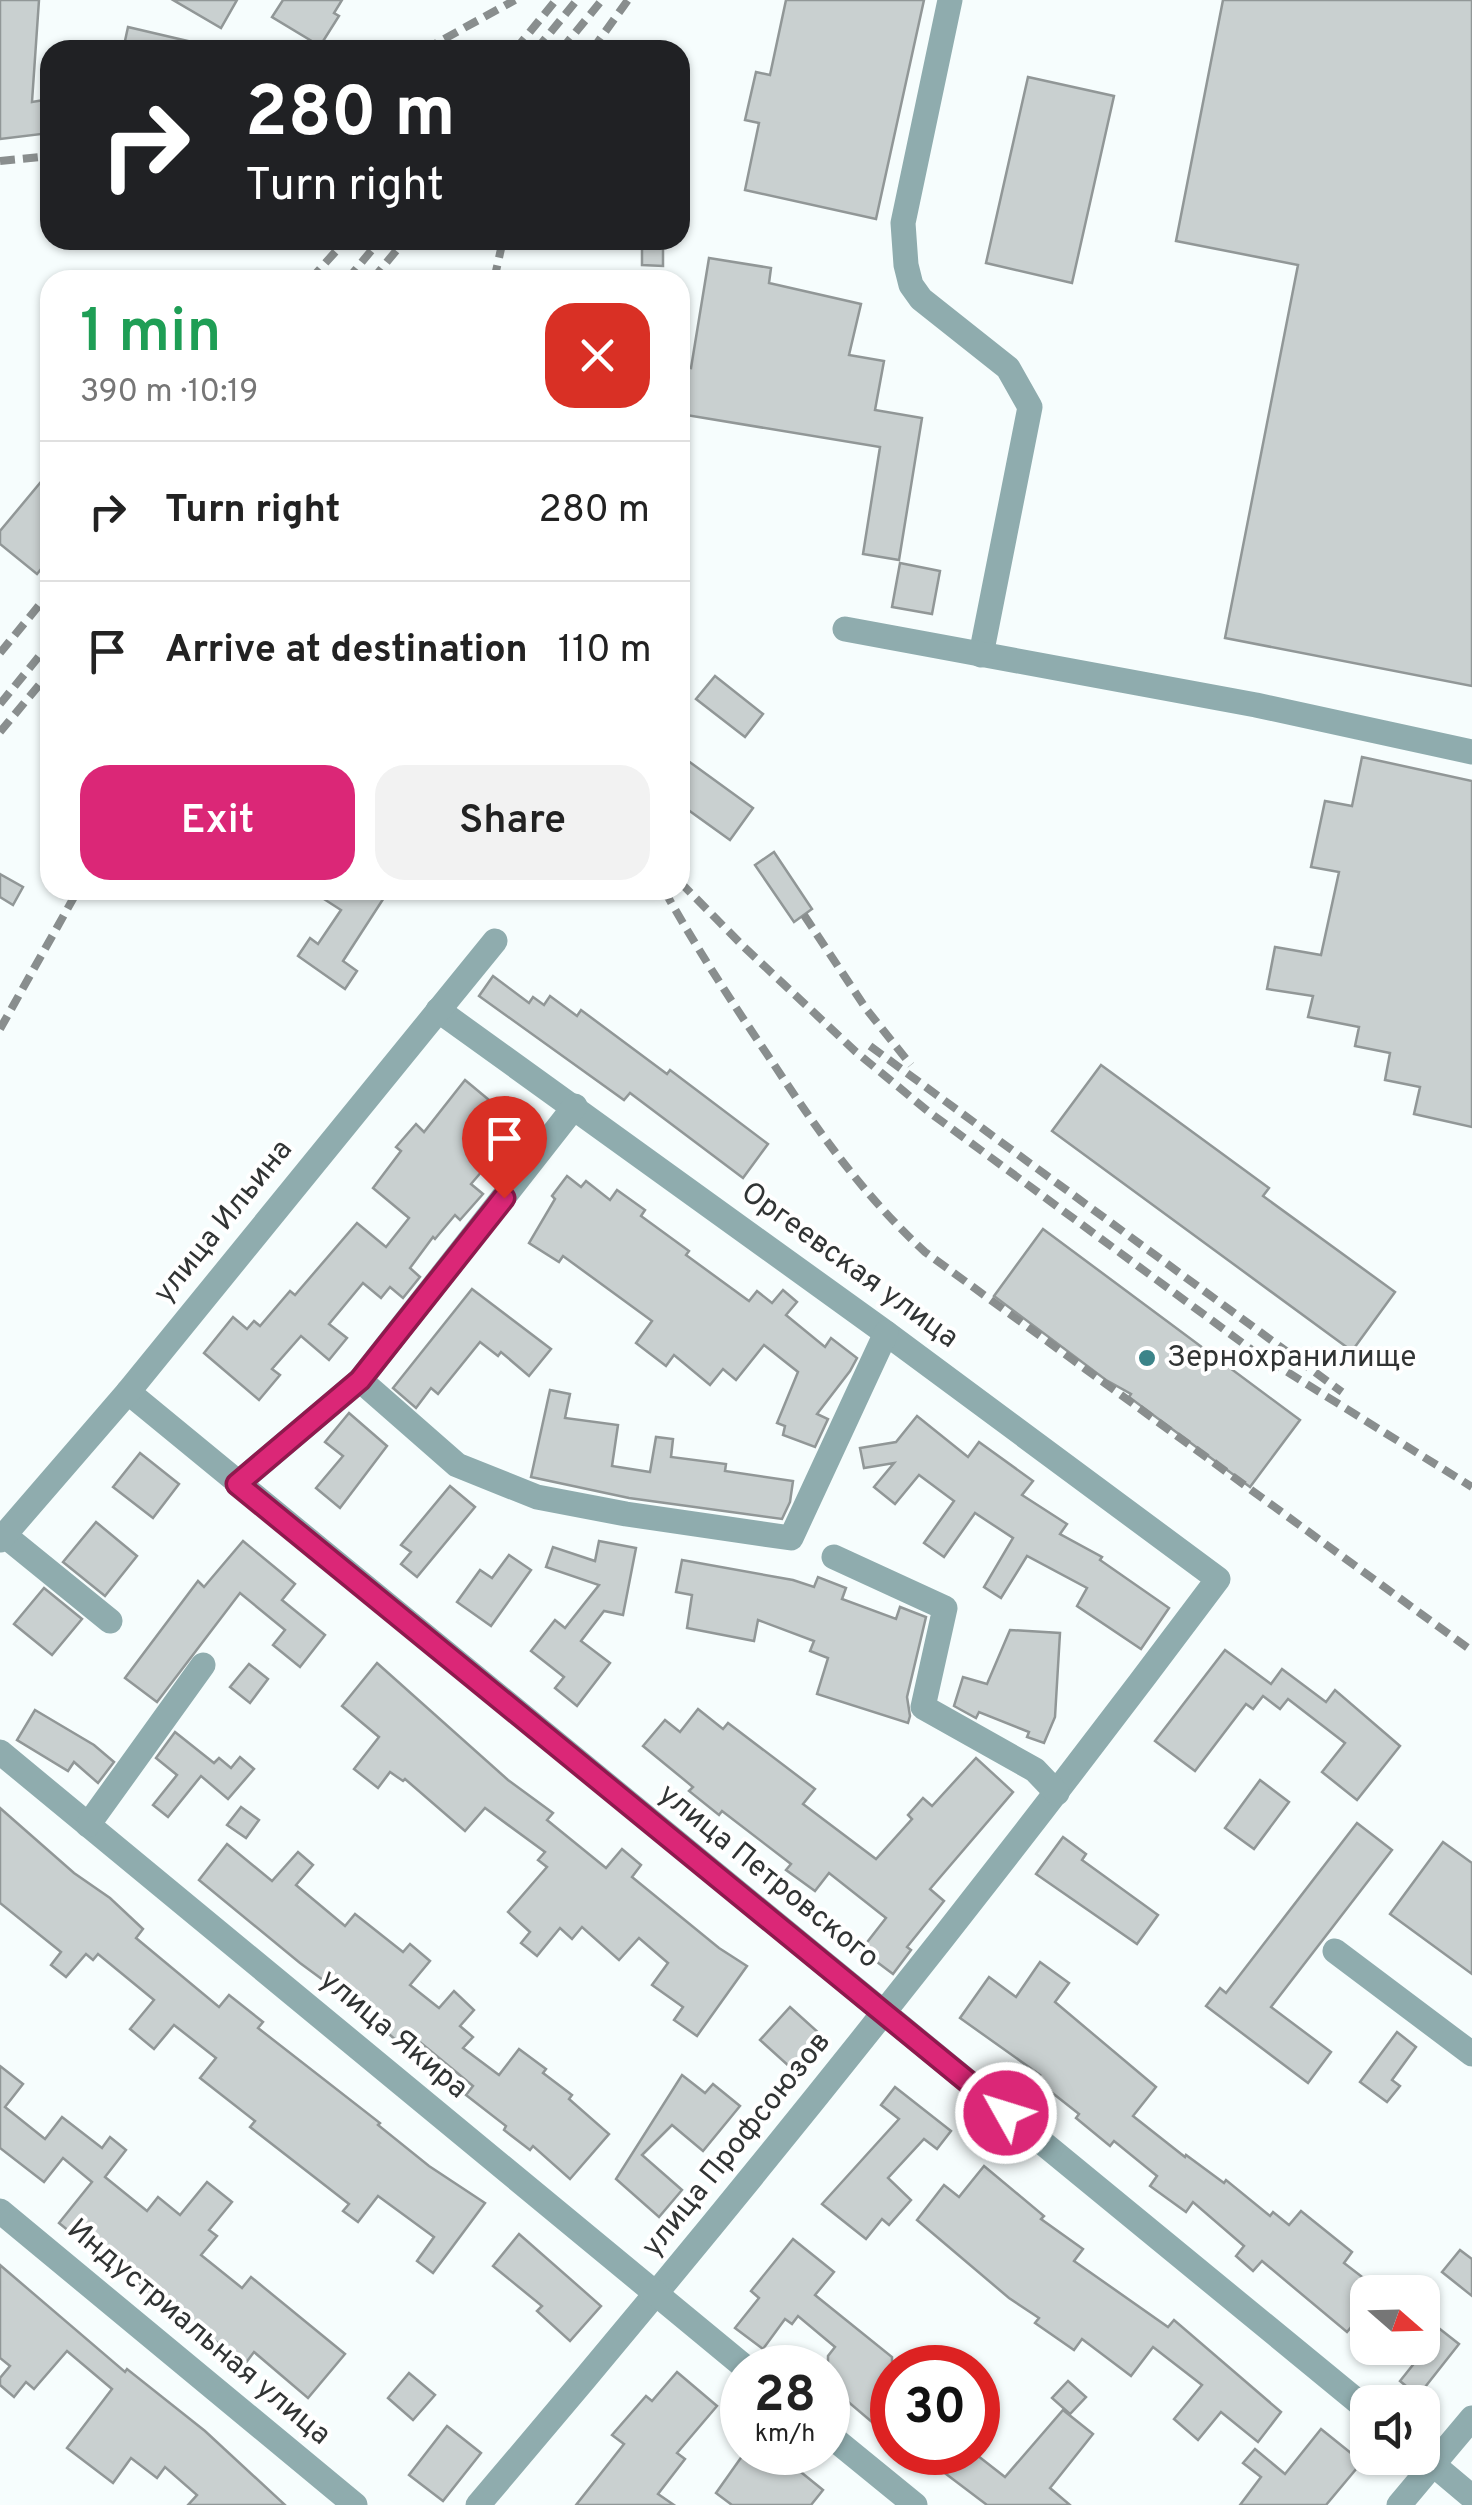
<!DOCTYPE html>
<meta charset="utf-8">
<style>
:root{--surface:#fff;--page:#f2f2f2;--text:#222;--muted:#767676;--line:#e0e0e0;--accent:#db2777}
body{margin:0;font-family:Overpass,sans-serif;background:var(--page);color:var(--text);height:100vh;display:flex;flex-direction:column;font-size:38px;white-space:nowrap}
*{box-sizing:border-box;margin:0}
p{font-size:32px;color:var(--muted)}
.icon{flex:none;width:55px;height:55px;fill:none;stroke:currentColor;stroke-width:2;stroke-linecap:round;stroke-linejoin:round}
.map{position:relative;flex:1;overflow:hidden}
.details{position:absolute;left:40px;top:270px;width:650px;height:630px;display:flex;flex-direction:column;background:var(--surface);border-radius:30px;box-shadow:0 2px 8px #0004}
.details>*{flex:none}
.hud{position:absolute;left:40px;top:40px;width:650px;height:210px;border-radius:30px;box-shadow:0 2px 8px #0004;background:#202124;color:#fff;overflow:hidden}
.needle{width:65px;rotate:110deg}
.fabs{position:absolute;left:1350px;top:2275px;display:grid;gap:20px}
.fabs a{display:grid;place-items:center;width:90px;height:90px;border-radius:20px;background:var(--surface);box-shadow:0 2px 8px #0004;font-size:50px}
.speed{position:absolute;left:720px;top:2345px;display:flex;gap:20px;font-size:50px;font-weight:700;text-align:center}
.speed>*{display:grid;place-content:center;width:130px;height:130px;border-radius:50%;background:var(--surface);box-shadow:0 2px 8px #0004;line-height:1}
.speed small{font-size:25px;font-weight:400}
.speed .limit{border:15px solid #d22;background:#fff;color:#111}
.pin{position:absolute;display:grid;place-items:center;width:85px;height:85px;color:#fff;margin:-102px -42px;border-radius:50% 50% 50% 0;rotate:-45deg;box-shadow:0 0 10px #0007}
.pin .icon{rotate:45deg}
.me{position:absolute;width:110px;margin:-55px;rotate:309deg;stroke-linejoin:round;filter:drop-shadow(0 0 8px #0008)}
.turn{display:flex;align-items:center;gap:35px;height:210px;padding:0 40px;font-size:45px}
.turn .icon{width:130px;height:130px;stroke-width:2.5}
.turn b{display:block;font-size:70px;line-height:85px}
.round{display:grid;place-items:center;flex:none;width:105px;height:105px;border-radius:30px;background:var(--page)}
.headline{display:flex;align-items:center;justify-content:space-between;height:170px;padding:0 40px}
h1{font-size:60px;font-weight:600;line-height:75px;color:#1e9e55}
.button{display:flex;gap:20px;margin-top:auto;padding:20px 40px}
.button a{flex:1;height:115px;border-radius:30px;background:var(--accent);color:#fff;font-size:40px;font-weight:600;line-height:115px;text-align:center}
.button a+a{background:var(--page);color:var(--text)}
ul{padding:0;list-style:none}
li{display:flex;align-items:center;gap:30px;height:140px;padding:0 40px;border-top:2px solid var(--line)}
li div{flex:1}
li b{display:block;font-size:38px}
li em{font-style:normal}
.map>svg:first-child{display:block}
.building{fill:#c9d0d0;stroke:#919797;stroke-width:2.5}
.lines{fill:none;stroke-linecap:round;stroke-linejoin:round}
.minor{stroke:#8facae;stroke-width:25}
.rail{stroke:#898e8e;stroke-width:8;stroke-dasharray:15 8;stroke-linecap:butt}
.route-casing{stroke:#8e194d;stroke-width:25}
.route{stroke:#db2777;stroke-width:18}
.poi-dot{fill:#3c8489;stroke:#fff;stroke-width:4}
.labels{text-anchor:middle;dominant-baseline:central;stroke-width:8;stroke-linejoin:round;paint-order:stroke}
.street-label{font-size:30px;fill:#313434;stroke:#fff}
.poi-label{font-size:30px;fill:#313434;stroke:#fff;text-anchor:start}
</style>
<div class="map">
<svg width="1472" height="2505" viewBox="0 0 1472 2505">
<rect width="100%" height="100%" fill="#f6fdfd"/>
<g class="building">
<path d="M 0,0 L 39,0 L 32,102 L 50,99 L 50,133 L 0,139 Z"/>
<path d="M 173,0 L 237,0 L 221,28 Z"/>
<path d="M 283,0 L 342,0 L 334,13 L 339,16 L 320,46 L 272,17 Z"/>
<path d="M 786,0 L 924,0 L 876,219 L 745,190 L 759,123 L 745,120 L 756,72 L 770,75 Z"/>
<path d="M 1223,0 L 1472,0 L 1472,686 L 1225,638 L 1298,265 L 1176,241 Z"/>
<path d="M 128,27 L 192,42 L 191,50 L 123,50 Z"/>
<path d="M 1028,77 L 1114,96 L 1072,283 L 986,263 Z"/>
<path d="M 642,240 L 663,240 L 663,266 L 642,265 Z"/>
<path d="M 709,258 L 771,268 L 769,283 L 861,304 L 849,355 L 884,361 L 875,410 L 922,418 L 899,560 L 863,554 L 880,447 L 680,414 L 680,366 L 691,368 Z"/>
<path d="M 50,471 L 50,558 L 37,574 L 0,544 L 0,531 Z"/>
<path d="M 900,563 L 940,571 L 932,614 L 892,607 Z"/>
<path d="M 715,676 L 763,714 L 745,737 L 696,699 Z"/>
<path d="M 680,755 L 753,808 L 730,840 L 680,804 Z"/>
<path d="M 1362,757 L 1472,781 L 1472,1127 L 1414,1114 L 1420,1087 L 1385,1080 L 1390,1053 L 1355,1046 L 1359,1027 L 1308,1017 L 1313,996 L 1267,989 L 1275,947 L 1321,955 L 1339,872 L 1311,867 L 1325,801 L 1352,806 Z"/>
<path d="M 774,852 L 812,909 L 794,922 L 755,865 Z"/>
<path d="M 0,874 L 23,887 L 13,905 L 0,897 Z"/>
<path d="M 310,890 L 389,890 L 343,961 L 357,971 L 345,989 L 298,956 L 310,938 L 318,944 L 341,910 Z"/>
<path d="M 493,976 L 529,1003 L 533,997 L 544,1005 L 550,996 L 577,1016 L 581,1010 L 667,1074 L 670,1070 L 768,1144 L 743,1178 L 630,1093 L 624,1100 L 479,996 Z"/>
<path d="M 1101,1065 L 1269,1188 L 1263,1196 L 1395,1292 L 1352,1351 L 1052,1131 Z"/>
<path d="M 465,1080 L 501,1110 L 471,1148 L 489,1163 L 471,1184 L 483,1194 L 460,1220 L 455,1215 L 435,1239 L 433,1237 L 410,1268 L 420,1277 L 403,1298 L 390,1287 L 381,1298 L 363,1283 L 329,1324 L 347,1338 L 329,1360 L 301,1336 L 272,1369 L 280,1375 L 259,1400 L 204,1353 L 233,1317 L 247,1329 L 254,1321 L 260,1326 L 290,1291 L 295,1295 L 357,1223 L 386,1247 L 409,1218 L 373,1188 L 401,1151 L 396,1147 L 416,1124 L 424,1132 Z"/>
<path d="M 567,1176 L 581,1187 L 586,1181 L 610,1200 L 617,1190 L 645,1210 L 641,1216 L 689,1251 L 686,1255 L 749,1301 L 757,1291 L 772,1303 L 783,1290 L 797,1302 L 786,1315 L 825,1347 L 831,1338 L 857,1358 L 850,1371 L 817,1414 L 828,1419 L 815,1447 L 783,1435 L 785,1426 L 777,1423 L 798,1372 L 764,1345 L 736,1380 L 723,1369 L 710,1385 L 674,1355 L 666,1366 L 636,1343 L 652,1321 L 563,1256 L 559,1262 L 529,1243 L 555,1199 L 552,1196 Z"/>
<path d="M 1043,1229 L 1300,1420 L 1250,1487 L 1129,1397 L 1131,1394 L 1106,1380 L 994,1296 Z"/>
<path d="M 472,1289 L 551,1349 L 529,1376 L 501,1352 L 498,1356 L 480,1342 L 438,1394 L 431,1388 L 416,1408 L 393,1388 Z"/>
<path d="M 550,1390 L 570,1394 L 565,1418 L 618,1425 L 612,1466 L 650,1472 L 656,1437 L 673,1439 L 671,1457 L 726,1464 L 725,1471 L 793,1481 L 790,1502 L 782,1519 L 629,1498 L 531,1477 Z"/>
<path d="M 349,1413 L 387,1446 L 340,1508 L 316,1488 L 343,1456 L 325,1442 Z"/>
<path d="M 917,1416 L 968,1457 L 979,1442 L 1033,1481 L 1022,1495 L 1067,1524 L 1060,1534 L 1102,1557 L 1100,1560 L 1169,1608 L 1141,1649 L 1077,1606 L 1087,1588 L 1027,1556 L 1001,1598 L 984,1587 L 1013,1538 L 975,1513 L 944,1557 L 924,1543 L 954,1501 L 919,1475 L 895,1504 L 874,1487 L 894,1463 L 864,1468 L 860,1448 L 896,1442 Z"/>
<path d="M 140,1453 L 179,1484 L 153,1518 L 113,1487 Z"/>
<path d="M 450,1486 L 475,1507 L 417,1577 L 401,1564 L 411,1552 L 401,1545 Z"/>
<path d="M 96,1522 L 137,1556 L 105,1596 L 63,1562 Z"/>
<path d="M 243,1541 L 295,1584 L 282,1600 L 325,1635 L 300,1667 L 273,1645 L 285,1630 L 240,1593 L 157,1702 L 125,1678 L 198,1581 L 204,1587 Z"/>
<path d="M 599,1541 L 636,1548 L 623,1615 L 604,1611 L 581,1641 L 610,1663 L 577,1706 L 555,1688 L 564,1677 L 531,1651 L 555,1620 L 565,1628 L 599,1585 L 546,1567 L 553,1547 L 595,1561 Z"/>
<path d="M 509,1555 L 531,1570 L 491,1626 L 457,1602 L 480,1570 L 492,1578 Z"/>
<path d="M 682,1560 L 793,1580 L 814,1587 L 818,1577 L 846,1588 L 842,1599 L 896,1619 L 900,1607 L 926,1617 L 907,1697 L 910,1716 L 908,1723 L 817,1694 L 828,1658 L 810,1651 L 814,1641 L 758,1620 L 754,1641 L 687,1628 L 692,1595 L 676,1592 Z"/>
<path d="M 44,1588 L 82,1619 L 52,1655 L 14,1624 Z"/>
<path d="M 1010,1630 L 1060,1633 L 1055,1717 L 1044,1743 L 1027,1737 L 1029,1732 L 979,1712 L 976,1718 L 954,1706 L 963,1677 L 987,1684 Z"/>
<path d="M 1225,1650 L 1271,1684 L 1282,1669 L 1326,1702 L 1335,1690 L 1400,1746 L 1357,1800 L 1322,1772 L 1345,1743 L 1288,1699 L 1280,1709 L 1263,1696 L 1253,1709 L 1246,1704 L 1195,1771 L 1155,1741 Z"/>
<path d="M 377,1663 L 508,1780 L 553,1813 L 547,1820 L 606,1868 L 622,1849 L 641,1865 L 632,1877 L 719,1948 L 747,1966 L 697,2036 L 674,2020 L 683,2007 L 652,1985 L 668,1963 L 639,1938 L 619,1960 L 582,1927 L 572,1939 L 560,1928 L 537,1956 L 521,1943 L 530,1932 L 508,1912 L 547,1867 L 538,1860 L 545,1852 L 485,1808 L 465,1831 L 405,1779 L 403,1781 L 390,1772 L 378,1788 L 354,1769 L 379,1737 L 342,1706 Z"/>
<path d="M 249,1664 L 268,1679 L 250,1703 L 230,1687 Z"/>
<path d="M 698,1709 L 723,1729 L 728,1723 L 815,1789 L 803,1804 L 876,1859 L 912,1819 L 908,1815 L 923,1798 L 932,1806 L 976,1758 L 1013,1792 L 930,1889 L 944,1901 L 907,1947 L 911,1950 L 893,1974 L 861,1950 L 886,1918 L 829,1873 L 815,1891 L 786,1870 L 791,1864 L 722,1811 L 719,1815 L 689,1791 L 693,1787 L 643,1746 L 665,1720 L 680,1732 Z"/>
<path d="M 35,1710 L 94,1745 L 114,1762 L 98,1783 L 74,1762 L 68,1771 L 17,1740 Z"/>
<path d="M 175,1732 L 214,1763 L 219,1758 L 231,1768 L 240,1757 L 254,1769 L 228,1799 L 201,1776 L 168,1817 L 153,1805 L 177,1775 L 156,1758 Z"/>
<path d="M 1260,1780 L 1289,1802 L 1254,1849 L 1225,1828 Z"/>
<path d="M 241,1807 L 259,1820 L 246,1838 L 227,1825 Z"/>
<path d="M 0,1808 L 74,1873 L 110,1898 L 143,1929 L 136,1938 L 219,2007 L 229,1995 L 263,2022 L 258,2028 L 380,2123 L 378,2125 L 429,2166 L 485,2203 L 433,2273 L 417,2261 L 434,2237 L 378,2196 L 358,2222 L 343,2211 L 349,2204 L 250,2127 L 255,2121 L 200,2078 L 216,2058 L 174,2025 L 154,2049 L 130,2029 L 154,2000 L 98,1954 L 93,1960 L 86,1954 L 66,1977 L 51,1965 L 61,1952 L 0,1903 Z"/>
<path d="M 1357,1823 L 1392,1850 L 1271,2007 L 1331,2052 L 1308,2083 L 1206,2006 L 1220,1988 L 1226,1993 Z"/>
<path d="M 1063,1837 L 1086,1854 L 1082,1860 L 1158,1915 L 1137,1944 L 1036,1874 Z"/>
<path d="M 1443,1842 L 1472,1863 L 1472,1974 L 1390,1914 Z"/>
<path d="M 227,1844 L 272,1881 L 298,1852 L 313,1865 L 296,1885 L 345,1926 L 355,1914 L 403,1952 L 410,1944 L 430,1961 L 410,1985 L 439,2008 L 454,1991 L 474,2010 L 460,2026 L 473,2037 L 463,2048 L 499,2075 L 519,2049 L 546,2069 L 543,2073 L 572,2095 L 569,2099 L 609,2134 L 570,2179 L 533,2146 L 530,2150 L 504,2130 L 506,2126 L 466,2095 L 473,2086 L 421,2043 L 411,2054 L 357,2005 L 300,1963 L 199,1880 Z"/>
<path d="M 1040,1962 L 1069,1983 L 1055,2002 L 1156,2087 L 1133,2116 L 1185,2157 L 1186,2155 L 1224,2183 L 1226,2180 L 1270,2216 L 1273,2212 L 1289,2225 L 1301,2211 L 1352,2252 L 1344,2263 L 1374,2286 L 1368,2292 L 1368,2307 L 1347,2332 L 1262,2261 L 1253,2271 L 1236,2256 L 1244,2246 L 1193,2202 L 1186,2212 L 1150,2186 L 1157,2176 L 1114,2141 L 1110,2146 L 1076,2118 L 1079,2114 L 1036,2080 L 1040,2075 L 960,2018 L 989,1977 L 1016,1997 Z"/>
<path d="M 790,2007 L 821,2035 L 791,2068 L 760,2040 Z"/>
<path d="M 1397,2032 L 1416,2047 L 1392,2080 L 1400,2086 L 1387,2102 L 1360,2082 Z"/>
<path d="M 0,2066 L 23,2084 L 5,2107 L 45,2139 L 62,2117 L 102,2148 L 110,2137 L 126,2150 L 105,2177 L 147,2211 L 158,2197 L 180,2215 L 207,2182 L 232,2202 L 209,2230 L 217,2236 L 201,2255 L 242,2288 L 251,2277 L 345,2354 L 308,2398 L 254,2352 L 245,2364 L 165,2302 L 163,2304 L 138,2284 L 142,2279 L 84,2235 L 80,2240 L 59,2223 L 92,2182 L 63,2158 L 44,2182 L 0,2148 Z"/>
<path d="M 682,2075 L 705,2093 L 713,2084 L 740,2106 L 703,2151 L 672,2125 L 642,2155 L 682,2190 L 659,2217 L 616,2179 Z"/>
<path d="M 895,2087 L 951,2131 L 937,2149 L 924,2139 L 888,2178 L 911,2200 L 889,2225 L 882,2219 L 866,2239 L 822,2204 L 899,2119 L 881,2105 Z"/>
<path d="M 984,2166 L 1044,2216 L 1041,2219 L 1083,2249 L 1074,2261 L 1168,2327 L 1174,2320 L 1281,2412 L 1258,2442 L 1221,2412 L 1198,2440 L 1174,2419 L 1202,2385 L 1153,2347 L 1131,2376 L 1082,2339 L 1074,2350 L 1035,2323 L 1039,2318 L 1009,2298 L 917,2220 L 944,2185 L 959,2197 Z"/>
<path d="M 519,2234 L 601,2306 L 570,2341 L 537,2311 L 542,2306 L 493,2266 Z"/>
<path d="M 793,2239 L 834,2272 L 815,2295 L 892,2357 L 892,2439 L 839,2394 L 828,2407 L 828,2356 L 835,2347 L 798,2316 L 792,2324 L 785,2319 L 763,2349 L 735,2328 L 759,2298 L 751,2291 Z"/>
<path d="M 1460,2250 L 1472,2259 L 1472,2296 L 1442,2272 Z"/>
<path d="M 0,2265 L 125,2372 L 127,2369 L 205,2431 L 285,2505 L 188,2505 L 197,2495 L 165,2467 L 157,2478 L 131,2458 L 113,2483 L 67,2448 L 112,2389 L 67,2351 L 34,2389 L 26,2382 L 14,2397 L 0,2385 L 0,2378 L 10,2366 L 0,2358 Z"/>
<path d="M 1422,2315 L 1459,2344 L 1418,2396 L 1400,2381 L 1424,2351 Z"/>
<path d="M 677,2372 L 717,2406 L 677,2453 L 685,2459 L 658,2494 L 674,2505 L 576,2505 L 624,2444 L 612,2435 L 646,2396 L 652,2401 Z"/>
<path d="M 409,2373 L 435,2395 L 413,2420 L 388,2398 Z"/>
<path d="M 1068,2381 L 1086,2397 L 1070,2414 L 1052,2398 Z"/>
<path d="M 1063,2410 L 1093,2434 L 1050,2488 L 1070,2505 L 987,2505 L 917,2452 L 973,2452 L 1005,2477 Z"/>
<path d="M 447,2426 L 481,2453 L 443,2501 L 409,2475 Z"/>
<path d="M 1321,2429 L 1362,2462 L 1326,2505 L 1240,2505 L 1261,2477 L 1243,2463 L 1255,2449 L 1285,2474 Z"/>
<path d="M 745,2452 L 792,2452 L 786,2460 L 823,2490 L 811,2505 L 732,2505 L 716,2493 Z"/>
</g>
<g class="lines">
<g class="minor">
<path d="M 950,0 L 903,223 L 906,265 L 911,285 L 921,299 L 1008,368 L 1030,407 L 981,655"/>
<path d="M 845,629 L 1256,705 L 1472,752"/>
<path d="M 438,1010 L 886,1333 L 1218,1579 C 981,1896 735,2204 478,2505"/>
<path d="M 360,1380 L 575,1106"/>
<path d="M 128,1392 L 1368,2410"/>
<path d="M 237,1484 L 360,1380 L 457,1465 L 537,1497 L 626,1514 L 791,1538 L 886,1333"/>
<path d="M 4,1535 L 110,1621"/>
<path d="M 0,1540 L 128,1392 L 495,941"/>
<path d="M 834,1557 L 945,1608 L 923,1707 L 1035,1770 L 1057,1793"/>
<path d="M 0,1752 L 746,2368"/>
<path d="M 88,1825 L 203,1665"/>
<path d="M 1335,1951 L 1472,2054"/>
<path d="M 0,2211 L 355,2505"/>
<path d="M 828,2434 L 915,2505"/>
<path d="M 1422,2455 L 1472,2497"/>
<path d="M 1399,2505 L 1472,2418"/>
</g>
<g class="rail">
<path d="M 424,50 L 515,0"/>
<path d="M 515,50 L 556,0"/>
<path d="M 536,50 L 577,0"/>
<path d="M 561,50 L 602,0"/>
<path d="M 592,50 L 628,0"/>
<path d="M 0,161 L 50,156"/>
<path d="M 310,280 L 346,240"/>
<path d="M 347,280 L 380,240"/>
<path d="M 372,280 L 405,240"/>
<path d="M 494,280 L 503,240"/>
<path d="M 0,653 L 50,592"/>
<path d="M 0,704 L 50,643"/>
<path d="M 0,732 L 50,672"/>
<path d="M 680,882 L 744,947 L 856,1052 L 929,1112 L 1252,1350 L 1472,1487"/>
<path d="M 664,890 C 697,949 733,1004 771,1060 C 817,1130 863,1195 925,1252 L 1472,1651"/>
<path d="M 804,915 L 867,1010 L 911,1065"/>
<path d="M 0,1029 L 78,890"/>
<path d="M 870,1046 L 1342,1392"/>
</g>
</g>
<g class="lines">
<defs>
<path id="route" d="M 504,1198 L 360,1380 L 237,1484 L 1006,2113"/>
</defs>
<use href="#route" class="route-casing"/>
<use href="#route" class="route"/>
</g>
<circle class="poi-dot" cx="1147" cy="1358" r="10"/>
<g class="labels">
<g class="street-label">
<text transform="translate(224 1222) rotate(-51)">улица Ильина</text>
<text transform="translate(849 1266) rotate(36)">Оргеевская улица</text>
<text transform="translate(768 1877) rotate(39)">улица Петровского</text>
<text transform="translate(393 2035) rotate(40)">улица Якира</text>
<text transform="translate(737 2145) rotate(-51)">улица Профсоюзов</text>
<text transform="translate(198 2333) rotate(40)">Индустриальная улица</text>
</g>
<g class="poi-label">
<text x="1167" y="1358">Зернохранилище</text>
</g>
</g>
</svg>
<div class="fabs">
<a><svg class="needle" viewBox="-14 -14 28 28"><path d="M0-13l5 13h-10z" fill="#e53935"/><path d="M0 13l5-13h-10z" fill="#767676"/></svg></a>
<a><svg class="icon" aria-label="sound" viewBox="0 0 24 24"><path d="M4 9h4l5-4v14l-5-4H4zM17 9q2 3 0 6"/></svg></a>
</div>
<div class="speed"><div>28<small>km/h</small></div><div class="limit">30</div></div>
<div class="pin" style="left:504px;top:1198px;background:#d93025"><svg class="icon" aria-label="arrive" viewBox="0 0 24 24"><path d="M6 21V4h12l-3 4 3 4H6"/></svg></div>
<svg class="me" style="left:1006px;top:2113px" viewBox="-20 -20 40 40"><circle r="17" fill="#db2777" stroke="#fff" stroke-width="3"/><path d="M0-11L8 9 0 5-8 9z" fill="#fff"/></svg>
<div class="hud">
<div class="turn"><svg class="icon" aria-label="right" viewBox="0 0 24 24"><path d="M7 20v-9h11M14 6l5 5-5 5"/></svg><div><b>280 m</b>Turn right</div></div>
</div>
<section class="details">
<div class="headline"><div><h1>1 min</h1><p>390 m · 10:19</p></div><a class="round" style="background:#d93025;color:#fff"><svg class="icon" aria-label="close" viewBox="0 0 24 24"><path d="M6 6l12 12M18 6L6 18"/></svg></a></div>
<ul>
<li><svg class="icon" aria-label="right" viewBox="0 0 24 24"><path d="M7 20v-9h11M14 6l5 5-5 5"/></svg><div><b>Turn right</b></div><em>280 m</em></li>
<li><svg class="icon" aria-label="arrive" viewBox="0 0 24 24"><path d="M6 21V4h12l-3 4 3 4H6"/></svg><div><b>Arrive at destination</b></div><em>110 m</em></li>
</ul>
<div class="button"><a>Exit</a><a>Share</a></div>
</section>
</div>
